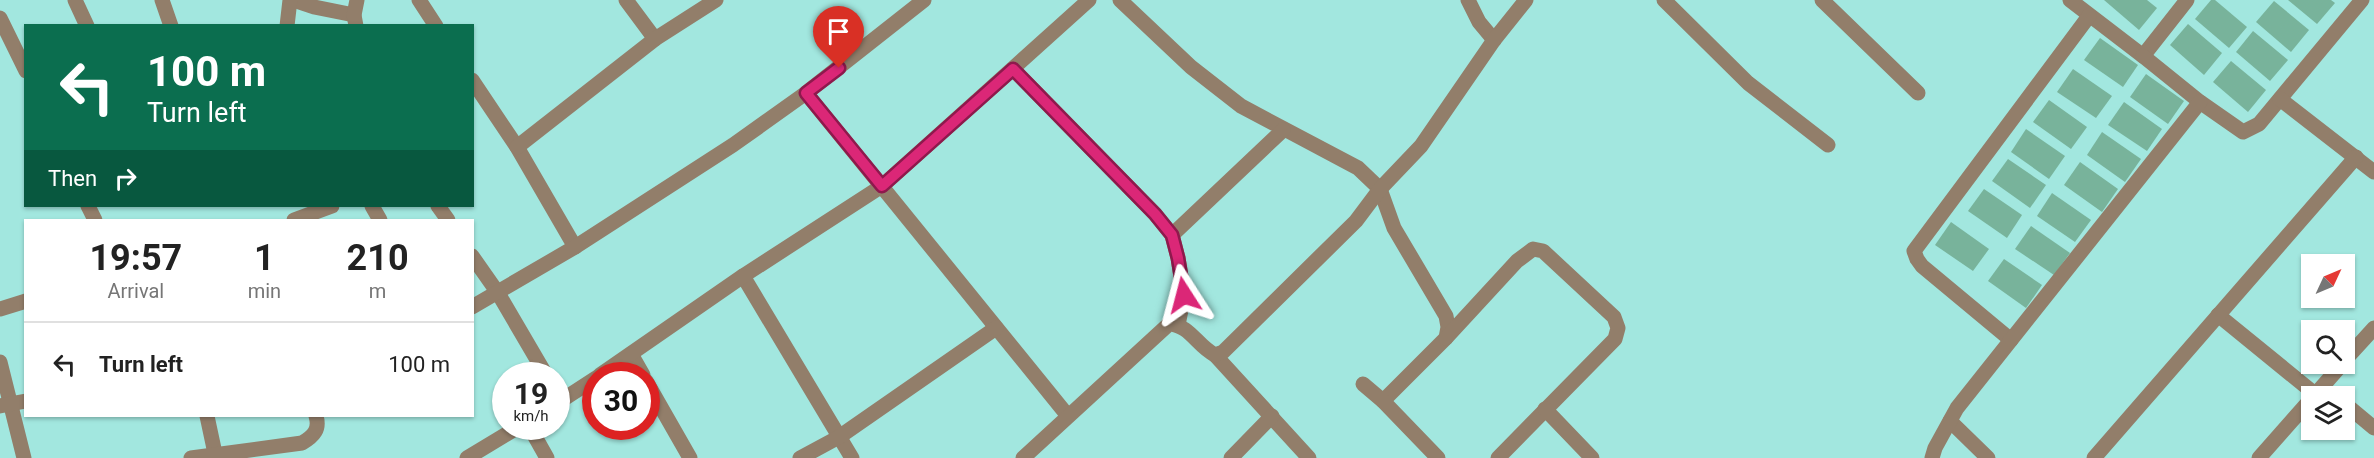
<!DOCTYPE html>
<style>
:root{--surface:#fff;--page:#f2f2f2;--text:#222;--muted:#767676;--line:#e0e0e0}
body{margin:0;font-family:Roboto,sans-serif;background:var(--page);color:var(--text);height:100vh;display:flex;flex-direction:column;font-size:22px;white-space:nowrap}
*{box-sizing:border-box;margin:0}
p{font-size:20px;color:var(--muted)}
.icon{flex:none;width:33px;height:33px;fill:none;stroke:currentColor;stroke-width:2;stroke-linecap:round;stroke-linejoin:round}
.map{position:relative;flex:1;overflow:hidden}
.side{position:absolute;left:24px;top:219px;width:450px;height:198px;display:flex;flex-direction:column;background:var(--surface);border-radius:0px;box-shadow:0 2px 4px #0004}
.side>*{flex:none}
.banner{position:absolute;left:24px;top:24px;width:450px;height:183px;border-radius:0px;box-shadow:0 2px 4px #0004;background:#0b6e4f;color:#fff;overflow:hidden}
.needle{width:39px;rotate:46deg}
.tools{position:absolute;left:2301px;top:254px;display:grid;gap:12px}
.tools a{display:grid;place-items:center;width:54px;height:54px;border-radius:0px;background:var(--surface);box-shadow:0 2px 4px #0004;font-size:30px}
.speed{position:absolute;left:492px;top:362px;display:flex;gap:12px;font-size:30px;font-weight:700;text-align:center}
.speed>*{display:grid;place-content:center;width:78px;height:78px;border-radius:50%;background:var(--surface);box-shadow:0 2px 4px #0004;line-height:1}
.speed small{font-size:15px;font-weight:400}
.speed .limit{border:9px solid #d22;background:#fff;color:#111}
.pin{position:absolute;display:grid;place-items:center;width:51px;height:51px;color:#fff;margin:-62px -26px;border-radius:50% 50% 50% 0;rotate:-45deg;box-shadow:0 0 6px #0007}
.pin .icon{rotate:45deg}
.me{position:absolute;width:66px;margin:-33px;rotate:351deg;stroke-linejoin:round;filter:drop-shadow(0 0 4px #0008)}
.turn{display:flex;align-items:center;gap:21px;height:126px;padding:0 24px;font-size:27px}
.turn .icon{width:78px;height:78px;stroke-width:2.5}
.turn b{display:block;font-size:42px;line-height:51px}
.then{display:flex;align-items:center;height:57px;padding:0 24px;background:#0003;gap:12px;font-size:22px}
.eta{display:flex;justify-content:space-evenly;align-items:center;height:102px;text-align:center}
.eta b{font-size:36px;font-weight:700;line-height:42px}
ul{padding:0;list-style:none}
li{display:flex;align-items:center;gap:18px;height:84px;padding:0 24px;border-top:2px solid var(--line)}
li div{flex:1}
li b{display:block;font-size:22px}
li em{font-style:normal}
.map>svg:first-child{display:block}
.building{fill:#78b39b}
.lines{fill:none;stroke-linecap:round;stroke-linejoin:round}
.minor{stroke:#927e6a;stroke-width:15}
.route-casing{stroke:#8e194d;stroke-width:15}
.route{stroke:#db2777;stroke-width:10}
</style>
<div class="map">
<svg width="2374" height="458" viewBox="0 0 2374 458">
<rect width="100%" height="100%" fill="#a2e7df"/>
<g class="building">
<path d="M 2104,0 L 2147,0 L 2157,8 L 2139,30 Z"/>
<path d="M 2211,0 L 2215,0 L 2247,27 L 2229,48 L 2195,19 Z"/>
<path d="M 2288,0 L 2331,0 L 2335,3 L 2317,24 Z"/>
<path d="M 2274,1 L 2309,30 L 2291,52 L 2256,22 Z"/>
<path d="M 2188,24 L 2222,53 L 2204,75 L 2170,45 Z"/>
<path d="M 2253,31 L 2288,60 L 2270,81 L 2236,52 Z"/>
<path d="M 2100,38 L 2138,65 L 2123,87 L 2084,60 Z"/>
<path d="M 2231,61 L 2266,90 L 2248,112 L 2213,82 Z"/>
<path d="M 2073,69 L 2112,96 L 2096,118 L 2057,92 Z"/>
<path d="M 2146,74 L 2184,101 L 2168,124 L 2130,97 Z"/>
<path d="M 2049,100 L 2087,127 L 2071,149 L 2033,122 Z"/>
<path d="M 2124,102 L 2162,129 L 2147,151 L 2108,125 Z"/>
<path d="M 2026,129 L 2065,156 L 2049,179 L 2011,152 Z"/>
<path d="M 2102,132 L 2141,159 L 2125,182 L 2087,155 Z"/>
<path d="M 2008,159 L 2046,185 L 2030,208 L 1992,181 Z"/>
<path d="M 2080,162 L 2118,189 L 2102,212 L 2064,185 Z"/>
<path d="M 1984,189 L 2022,215 L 2007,238 L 1968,211 Z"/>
<path d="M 2052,193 L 2091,220 L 2075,242 L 2037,216 Z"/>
<path d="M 1951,222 L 1989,249 L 1973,271 L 1935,245 Z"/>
<path d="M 2031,226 L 2070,253 L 2054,275 L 2015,249 Z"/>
<path d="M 2004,259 L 2042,285 L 2026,308 L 1988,281 Z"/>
</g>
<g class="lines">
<g class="minor">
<path d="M 75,0 L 87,26"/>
<path d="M 162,0 L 171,26"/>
<path d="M 293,0 L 314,7 L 354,15"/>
<path d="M 419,0 L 436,26"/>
<path d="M 626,0 L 655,39"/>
<path d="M 1120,0 L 1191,67 L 1241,106 L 1358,168 L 1380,189 L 1394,228 L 1446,316 L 1448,327 L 1446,338 L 1383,401"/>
<path d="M 1468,0 L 1479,22 L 1494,40"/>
<path d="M 1664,0 L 1748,83 L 1828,145"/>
<path d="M 1822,0 L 1918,93"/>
<path d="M 2070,0 L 2143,56 L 2187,0"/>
<path d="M 0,18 L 26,71"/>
<path d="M 287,26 L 290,0"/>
<path d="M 356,26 L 354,15 L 357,0"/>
<path d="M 2143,56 L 2200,102 L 2243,132 L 2259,124 L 2362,0"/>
<path d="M 1013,69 L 1155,214 L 1172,235 L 1178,258 L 1184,295 L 1178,325"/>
<path d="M 472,80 L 517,147 L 575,247"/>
<path d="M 806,93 L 1068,416"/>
<path d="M 2280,99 L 2374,172"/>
<path d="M 517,147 L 655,39 L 716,0"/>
<path d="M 88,206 L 95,220"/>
<path d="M 372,206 L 380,220"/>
<path d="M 438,206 L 448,220"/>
<path d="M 294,220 L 332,206"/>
<path d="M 1172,235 L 1283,130"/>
<path d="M 472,256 L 498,293 L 546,375"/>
<path d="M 743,276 L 852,458"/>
<path d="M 472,307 L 575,247 L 733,145 L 806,93 L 924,0"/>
<path d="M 0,309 L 26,301"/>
<path d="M 2218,315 L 2315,394"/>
<path d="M 1446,338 L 1517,261 L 1533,249 L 1543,251 L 1614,317 L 1618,328 L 1615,339 L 1498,458"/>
<path d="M 2011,340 L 1922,266 L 1917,259 L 1914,251 L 2089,16"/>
<path d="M 631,354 L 643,375"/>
<path d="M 1215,355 L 1309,458"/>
<path d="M 2344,361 L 2374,328"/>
<path d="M 0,362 L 24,458"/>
<path d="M 600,375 L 743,276 L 882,186 L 1089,0"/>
<path d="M 646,381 L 690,458"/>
<path d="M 1363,384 L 1383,401 L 1438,458"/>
<path d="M 2314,396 L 2343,363"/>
<path d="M 2344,403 L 2374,428"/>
<path d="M 556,404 L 596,378"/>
<path d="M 0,406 L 26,401"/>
<path d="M 1545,409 L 1592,458"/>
<path d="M 207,416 L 216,458"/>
<path d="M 1950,421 L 1988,458"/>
<path d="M 529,426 L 547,458"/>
<path d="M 191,458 L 302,443 C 314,436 320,429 316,416"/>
<path d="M 467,458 L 520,426"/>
<path d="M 800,458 L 839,437 L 996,328"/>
<path d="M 1023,458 L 1169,324 C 1190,325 1197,346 1215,355 L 1223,352 L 1356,221 L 1380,189 L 1421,146 L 1494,40 L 1526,0"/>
<path d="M 1231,458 L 1272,416"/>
<path d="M 1932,458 L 1935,448 L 1957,408 L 2200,102"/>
<path d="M 2094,458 L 2356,157"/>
<path d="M 2259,458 L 2312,398"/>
</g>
</g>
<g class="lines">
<defs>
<path id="route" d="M 839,68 L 806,93 L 882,186 L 1013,69 L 1155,214 L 1172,235 L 1178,258 L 1184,295"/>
</defs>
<use href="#route" class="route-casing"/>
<use href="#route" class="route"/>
</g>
</svg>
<div class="tools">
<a><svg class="needle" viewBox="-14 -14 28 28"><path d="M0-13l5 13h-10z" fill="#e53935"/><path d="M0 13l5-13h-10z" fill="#767676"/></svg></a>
<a><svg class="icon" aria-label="search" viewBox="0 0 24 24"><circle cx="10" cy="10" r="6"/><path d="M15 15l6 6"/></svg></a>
<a><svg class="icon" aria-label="layers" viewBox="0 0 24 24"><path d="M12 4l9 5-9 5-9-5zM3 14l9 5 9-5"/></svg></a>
</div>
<div class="speed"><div>19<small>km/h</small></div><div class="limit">30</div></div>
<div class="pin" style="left:839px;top:68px;background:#d93025"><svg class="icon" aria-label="arrive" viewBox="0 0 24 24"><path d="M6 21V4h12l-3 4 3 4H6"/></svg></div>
<svg class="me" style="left:1184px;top:295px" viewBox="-20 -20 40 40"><path d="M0-17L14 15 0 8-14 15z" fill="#db2777" stroke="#fff" stroke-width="4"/></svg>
<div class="banner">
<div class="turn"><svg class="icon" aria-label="left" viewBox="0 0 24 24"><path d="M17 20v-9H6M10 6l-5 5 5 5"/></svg><div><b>100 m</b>Turn left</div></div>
<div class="then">Then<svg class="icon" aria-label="right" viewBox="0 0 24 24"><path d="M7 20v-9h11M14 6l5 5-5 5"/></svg></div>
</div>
<section class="side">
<div class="eta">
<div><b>19:57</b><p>Arrival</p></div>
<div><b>1</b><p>min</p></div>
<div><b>210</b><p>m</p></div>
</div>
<ul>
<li><svg class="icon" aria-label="left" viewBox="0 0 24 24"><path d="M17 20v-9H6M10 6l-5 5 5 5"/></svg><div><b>Turn left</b></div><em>100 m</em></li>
</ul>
</section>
</div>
